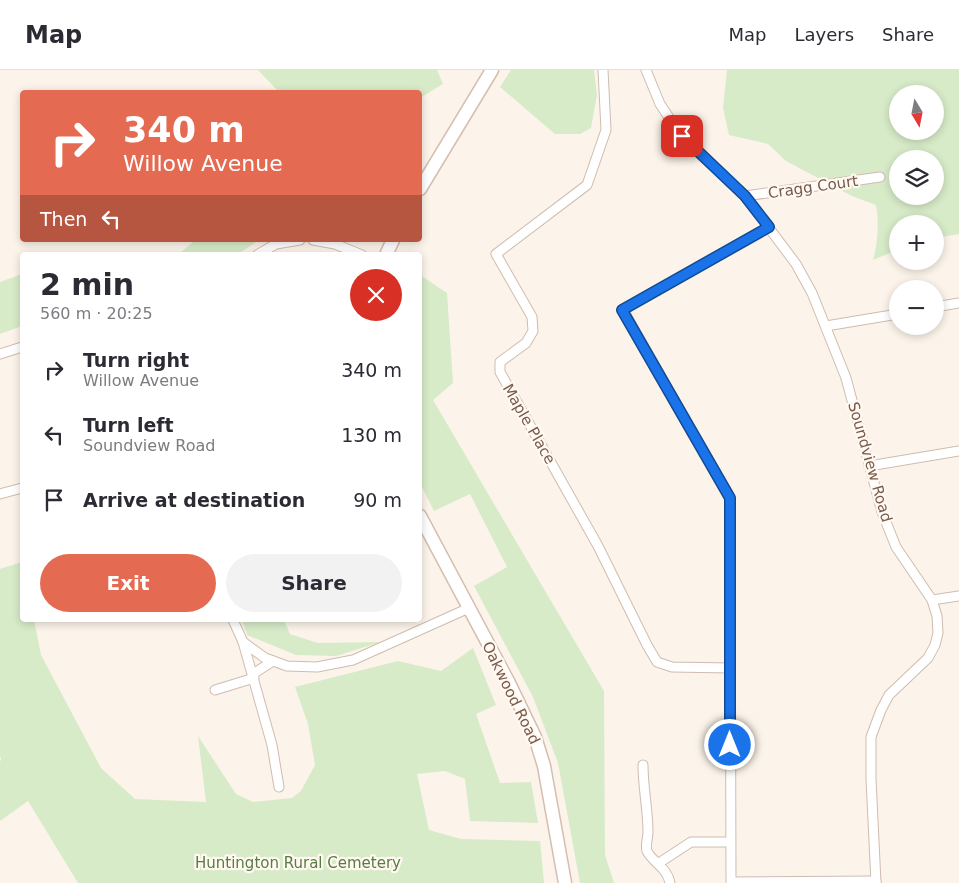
<!DOCTYPE html>
<meta charset="utf-8">
<style>
:root{--surface:#fff;--page:#f2f2f3;--text:#2b2b33;--muted:#7c7c81;--line:#e1e1e2;--accent:#e46b51}
body{margin:0;font-family:"DejaVu Sans",sans-serif;background:var(--page);color:var(--text);height:100vh;display:flex;flex-direction:column;font-size:19px;white-space:nowrap}
*{box-sizing:border-box;margin:0}
p{font-size:16px;color:var(--muted)}
.icon{flex:none;width:28px;height:28px;fill:none;stroke:currentColor;stroke-width:2;stroke-linecap:round;stroke-linejoin:round}
.map{position:relative;flex:1;overflow:hidden}
.side{position:absolute;left:20px;top:182px;width:402px;height:370px;display:flex;flex-direction:column;background:var(--surface);border-radius:5px;box-shadow:0 2px 8px #0003}
.side>*{flex:none}
.banner{position:absolute;left:20px;top:20px;width:402px;height:152px;border-radius:5px;box-shadow:0 2px 8px #0003;background:#e46b51;color:#fff;overflow:hidden}
.needle{width:32px;rotate:170deg}
.tools{position:absolute;left:889px;top:15px;display:grid;gap:10px}
.tools a{display:grid;place-items:center;width:55px;height:55px;border-radius:50%;background:var(--surface);box-shadow:0 2px 8px #0003;font-size:25px}
.pin{position:absolute;display:grid;place-items:center;width:42px;height:42px;color:#fff;margin:-21px;border-radius:10px;box-shadow:0 2px 8px #0006}
.me{position:absolute;width:55px;margin:-28px;rotate:0deg;stroke-linejoin:round;filter:drop-shadow(0 0 4px #0008)}
.turn{display:flex;align-items:center;gap:18px;height:105px;padding:0 20px;font-size:22px}
.turn .icon{width:65px;height:65px;stroke-width:2.5}
.turn b{display:block;font-size:35px;line-height:42px}
.then{display:flex;align-items:center;height:48px;padding:0 20px;background:#0003;gap:10px;font-size:19px}
.round{display:grid;place-items:center;flex:none;width:52px;height:52px;border-radius:26px;background:var(--page)}
.summary{display:flex;align-items:center;justify-content:space-between;height:85px;padding:0 20px}
h1{font-size:30px;font-weight:700;line-height:38px}
.primary-button{display:flex;gap:10px;margin-top:auto;padding:10px 20px}
.primary-button a{flex:1;height:58px;border-radius:30px;background:var(--accent);color:#fff;font-size:20px;font-weight:700;line-height:58px;text-align:center}
.primary-button a+a{background:var(--page);color:var(--text)}
ul{padding:0;list-style:none}
li{display:flex;align-items:center;gap:15px;height:65px;padding:0 20px}
li div{flex:1}
li b{display:block;font-size:19px}
li em{font-style:normal}
header{display:flex;align-items:center;gap:30px;box-sizing:border-box;height:70px;padding:0 25px;background:var(--surface);border-bottom:1px solid var(--line)}
header strong{font-size:24px}
nav{display:flex;gap:28px;margin-inline-start:auto;font-size:18px}
.map>svg:first-child{display:block}
.green{fill:#d7ebc8;fill-rule:evenodd}
.lines{fill:none;stroke-linecap:round;stroke-linejoin:round}
.street-casing{stroke:#cfbcaf;stroke-width:11}
.secondary-casing{stroke:#d5beaf;stroke-width:15}
.street{stroke:#fff;stroke-width:9}
.secondary{stroke:#fff;stroke-width:12}
.route-casing{stroke:#114b97;stroke-width:12}
.route{stroke:#1a73e8;stroke-width:9}
.labels{text-anchor:middle;dominant-baseline:central;stroke-width:4.5;stroke-linejoin:round;paint-order:stroke}
.street-label{font-size:15px;fill:#785a4d;stroke:#fff9f1}
.park-label{font-size:15px;fill:#587d44;stroke:#fff9f1}
</style>
<header>
<strong>Map</strong>
<nav><a>Map</a><a>Layers</a><a>Share</a></nav>
</header>
<div class="map">
<svg width="959" height="813" viewBox="0 0 959 813">
<rect width="100%" height="100%" fill="#fcf4ea"/>
<g class="green">
<path d="M 258,0 L 437,0 L 443,14 L 420,28 L 420,22 L 279,22 Z"/>
<path d="M 511,0 L 594,0 L 597,25 L 591,58 L 580,64 L 555,64 L 500,17 Z"/>
<path d="M 727,0 L 959,0 L 959,164 L 935,168 L 935,154 L 898,154 L 897,180 L 873,190 C 878,173 879,153 876,135 L 852,126 L 786,91 L 768,74 L 729,65 L 723,38 ZM 898,24 L 935,24 L 935,61 L 898,61 ZM 898,89 L 935,89 L 935,126 L 898,126 Z"/>
<path d="M 195,170 L 259,170 L 237,185 L 178,185 Z"/>
<path d="M 22,204 L 22,256 L 0,264 L 0,212 Z"/>
<path d="M 420,205 L 447,223 L 453,313 L 433,330 L 604,621 L 605,785 L 614,813 L 580,813 L 558,693 L 533,627 L 474,516 L 507,497 L 470,424 L 434,441 L 420,413 Z"/>
<path d="M 22,492 L 22,550 L 34,550 L 41,585 L 101,698 L 135,729 L 206,732 L 198,666 L 236,724 L 253,732 L 292,728 L 301,721 L 315,695 L 308,654 L 295,617 L 398,591 L 441,601 L 473,578 L 496,635 L 476,644 L 500,713 L 531,712 L 538,753 L 470,751 L 465,709 L 445,701 L 417,704 L 429,760 L 461,769 L 540,771 L 544,813 L 78,813 L 28,731 L 0,751 L 0,692 L 1,689 L 0,686 L 0,499 Z"/>
<path d="M 242,550 L 284,550 L 290,564 L 318,573 L 381,572 L 336,586 L 296,585 L 247,565 Z"/>
</g>
<g class="lines">
<defs>
<g id="street">
<path d="M 603,0 L 606,60 L 587,115 L 496,184 L 532,247 L 533,261 L 526,273 L 500,292 L 500,302 L 598,476 L 647,575 L 657,592 L 672,597 L 730,598"/>
<path d="M 646,0 L 660,34 L 676,58 L 689,74 L 745,126 L 796,194 L 812,223 L 846,308 L 882,442 L 896,477 L 932,530 L 937,546 L 938,563 L 935,575 L 928,588 L 889,625 L 881,640 L 871,667 L 871,709 L 876,813"/>
<path d="M 745,126 L 880,107"/>
<path d="M 769,157 L 623,240 L 730,428 L 731,812 L 876,811"/>
<path d="M 313,170 L 335,174 L 362,185"/>
<path d="M 257,185 L 276,174 L 300,170"/>
<path d="M 935,237 L 959,233"/>
<path d="M 826,256 L 898,244"/>
<path d="M 0,284 L 22,277"/>
<path d="M 869,396 L 959,381"/>
<path d="M 0,424 L 22,418"/>
<path d="M 932,530 L 959,526"/>
<path d="M 233,550 L 243,572 L 265,588 L 287,596 L 317,597 L 353,590 L 469,538"/>
<path d="M 243,572 L 272,675 L 279,717"/>
<path d="M 253,604 L 273,591"/>
<path d="M 215,620 L 254,608"/>
<path d="M 643,695 C 643,718 648,740 648,762 C 648,768 645,776 647,781 C 652,792 667,797 670,813"/>
<path d="M 659,793 L 691,772 L 730,772"/>
</g>
<g id="secondary">
<path d="M 420,119 L 492,0"/>
<path d="M 386,185 L 393,170"/>
<path d="M 420,446 L 509,613 L 535,667 L 544,696 L 565,813"/>
</g>
</defs>
<use href="#street" class="street-casing"/>
<use href="#secondary" class="secondary-casing"/>
<use href="#street" class="street"/>
<use href="#secondary" class="secondary"/>
</g>
<g class="lines">
<defs>
<path id="route" d="M 682,66 L 745,126 L 769,157 L 622,240 L 730,428 L 730,675"/>
</defs>
<use href="#route" class="route-casing"/>
<use href="#route" class="route"/>
</g>
<g class="labels">
<g class="street-label">
<text transform="translate(813 117) rotate(-8)">Cragg Court</text>
<text transform="translate(529 354) rotate(60)">Maple Place</text>
<text transform="translate(870 392) rotate(74)">Soundview Road</text>
<text transform="translate(511 623) rotate(64)">Oakwood Road</text>
</g>
<g class="park-label">
<text x="298" y="793">Huntington Rural Cemetery</text>
</g>
</g>
</svg>
<div class="tools">
<a><svg class="needle" viewBox="-14 -14 28 28"><path d="M0-13l5 13h-10z" fill="#e53935"/><path d="M0 13l5-13h-10z" fill="#7c7c81"/></svg></a>
<a><svg class="icon" aria-label="layers" viewBox="0 0 24 24"><path d="M12 4l9 5-9 5-9-5zM3 14l9 5 9-5"/></svg></a>
<a>+</a>
<a>−</a>
</div>
<div class="pin" style="left:682px;top:66px;background:#d93025"><svg class="icon" aria-label="arrive" viewBox="0 0 24 24"><path d="M6 21V4h12l-3 4 3 4H6"/></svg></div>
<svg class="me" style="left:730px;top:675px" viewBox="-20 -20 40 40"><circle r="17" fill="#1a73e8" stroke="#fff" stroke-width="3"/><path d="M0-11L8 9 0 5-8 9z" fill="#fff"/></svg>
<div class="banner">
<div class="turn"><svg class="icon" aria-label="right" viewBox="0 0 24 24"><path d="M7 20v-9h11M14 6l5 5-5 5"/></svg><div><b>340 m</b>Willow Avenue</div></div>
<div class="then">Then<svg class="icon" aria-label="left" viewBox="0 0 24 24"><path d="M17 20v-9H6M10 6l-5 5 5 5"/></svg></div>
</div>
<section class="side">
<div class="summary"><div><h1>2 min</h1><p>560 m · 20:25</p></div><a class="round" style="background:#d93025;color:#fff"><svg class="icon" aria-label="close" viewBox="0 0 24 24"><path d="M6 6l12 12M18 6L6 18"/></svg></a></div>
<ul>
<li><svg class="icon" aria-label="right" viewBox="0 0 24 24"><path d="M7 20v-9h11M14 6l5 5-5 5"/></svg><div><b>Turn right</b><p>Willow Avenue</p></div><em>340 m</em></li>
<li><svg class="icon" aria-label="left" viewBox="0 0 24 24"><path d="M17 20v-9H6M10 6l-5 5 5 5"/></svg><div><b>Turn left</b><p>Soundview Road</p></div><em>130 m</em></li>
<li><svg class="icon" aria-label="arrive" viewBox="0 0 24 24"><path d="M6 21V4h12l-3 4 3 4H6"/></svg><div><b>Arrive at destination</b></div><em>90 m</em></li>
</ul>
<div class="primary-button"><a>Exit</a><a>Share</a></div>
</section>
</div>
